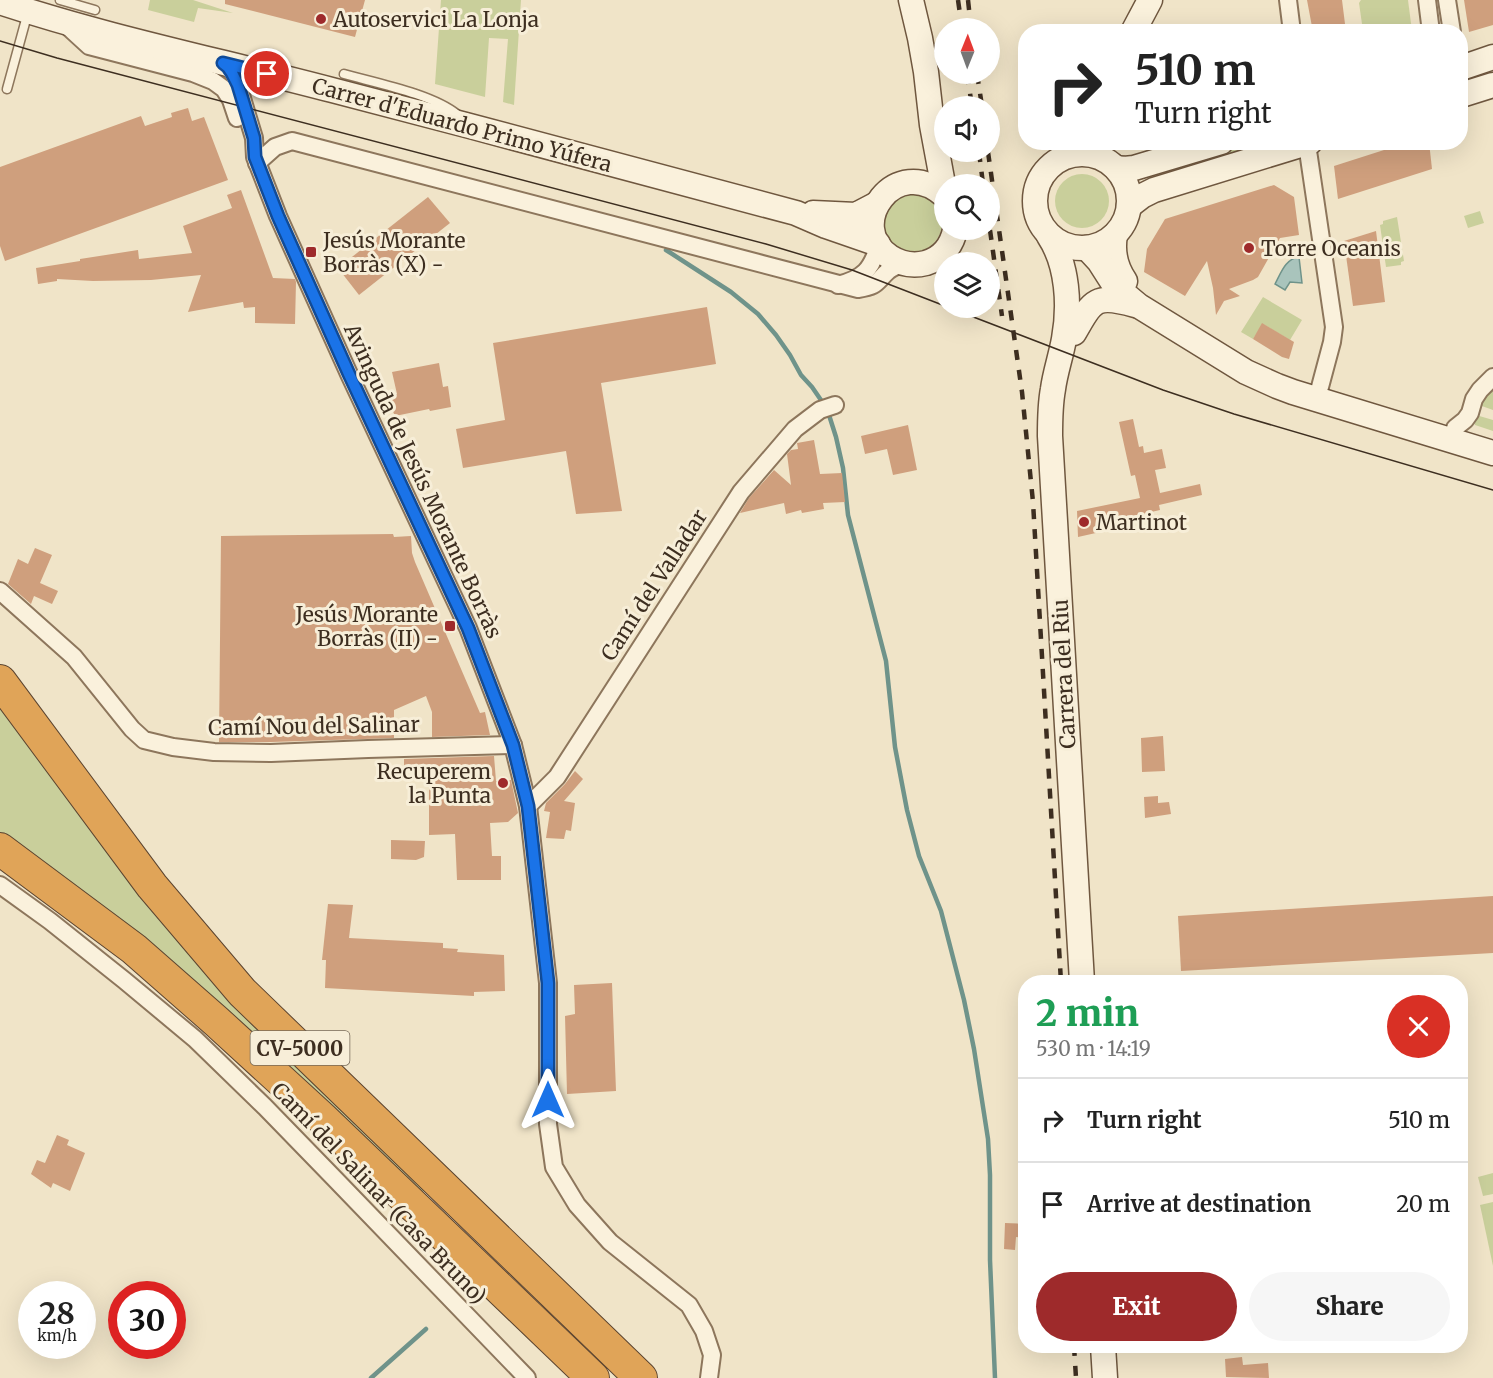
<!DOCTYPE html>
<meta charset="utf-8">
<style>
:root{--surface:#fff;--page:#f6f6f6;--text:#222;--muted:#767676;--line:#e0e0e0;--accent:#9e2a2b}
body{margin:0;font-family:Merriweather,serif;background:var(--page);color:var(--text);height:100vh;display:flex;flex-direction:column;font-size:22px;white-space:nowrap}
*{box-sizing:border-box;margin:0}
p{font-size:20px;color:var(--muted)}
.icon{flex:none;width:33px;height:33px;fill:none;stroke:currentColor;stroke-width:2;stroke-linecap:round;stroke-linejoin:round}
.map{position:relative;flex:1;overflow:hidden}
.sheet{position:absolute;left:1018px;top:975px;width:450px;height:378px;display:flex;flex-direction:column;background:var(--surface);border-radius:24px;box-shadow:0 6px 24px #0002}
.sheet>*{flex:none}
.hud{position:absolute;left:1018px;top:24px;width:450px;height:126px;border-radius:24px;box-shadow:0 6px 24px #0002;background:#fff;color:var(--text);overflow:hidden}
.needle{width:39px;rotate:1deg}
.buttons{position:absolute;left:934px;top:18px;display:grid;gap:12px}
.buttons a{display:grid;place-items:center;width:66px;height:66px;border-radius:50%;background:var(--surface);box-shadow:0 6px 24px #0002;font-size:30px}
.speed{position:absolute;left:18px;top:1281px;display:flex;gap:12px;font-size:30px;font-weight:700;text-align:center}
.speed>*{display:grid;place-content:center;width:78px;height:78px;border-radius:50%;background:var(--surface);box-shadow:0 6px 24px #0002;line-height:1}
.speed small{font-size:15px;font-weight:400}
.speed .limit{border:9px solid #d22;background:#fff;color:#111}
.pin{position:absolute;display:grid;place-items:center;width:51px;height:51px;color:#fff;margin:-26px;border:3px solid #fff;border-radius:50%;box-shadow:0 2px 6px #0007}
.me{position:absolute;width:66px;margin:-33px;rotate:0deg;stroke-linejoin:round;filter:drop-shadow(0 0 4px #0008)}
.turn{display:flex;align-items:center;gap:21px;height:126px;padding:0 18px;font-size:27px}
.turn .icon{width:78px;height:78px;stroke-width:2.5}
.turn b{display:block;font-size:42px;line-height:51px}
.round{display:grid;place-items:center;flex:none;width:63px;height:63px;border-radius:32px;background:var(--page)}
.overview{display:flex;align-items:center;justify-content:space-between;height:102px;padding:0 18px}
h1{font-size:36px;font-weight:800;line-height:45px;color:#1e9e55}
.button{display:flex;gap:12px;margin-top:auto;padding:12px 18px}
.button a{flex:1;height:69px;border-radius:36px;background:var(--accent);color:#fff;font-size:24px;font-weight:800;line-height:69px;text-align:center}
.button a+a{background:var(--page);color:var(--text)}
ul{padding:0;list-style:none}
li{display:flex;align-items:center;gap:18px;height:84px;padding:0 18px;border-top:2px solid var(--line)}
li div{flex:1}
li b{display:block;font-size:22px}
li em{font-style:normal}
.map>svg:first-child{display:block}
.green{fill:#c9cf9b}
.water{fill:#a9c4bc;stroke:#6f938a;stroke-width:1.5}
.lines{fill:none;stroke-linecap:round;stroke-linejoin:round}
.stream{stroke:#6f938a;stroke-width:4.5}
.building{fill:#cf9f7d}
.lane-casing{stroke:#8d765c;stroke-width:11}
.street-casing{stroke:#8d765c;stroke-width:20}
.secondary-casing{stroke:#6f573f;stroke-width:27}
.highway-casing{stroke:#5b4430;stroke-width:34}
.lane{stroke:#faf1dc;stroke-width:8}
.street{stroke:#faf1dc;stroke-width:16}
.secondary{stroke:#faf1dc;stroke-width:24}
.highway{stroke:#e0a458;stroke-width:32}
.tram{stroke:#3d2e20;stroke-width:1.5}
.rail{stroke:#3d2e20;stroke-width:4.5;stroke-dasharray:10 10;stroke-linecap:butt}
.route-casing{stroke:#114b97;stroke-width:15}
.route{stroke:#1a73e8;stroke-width:10}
.poi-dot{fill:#9e2a2b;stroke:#f7eed8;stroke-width:2}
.labels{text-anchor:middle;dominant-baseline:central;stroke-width:6;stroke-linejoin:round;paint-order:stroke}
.shield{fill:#f7eed8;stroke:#756857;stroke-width:1.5}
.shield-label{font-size:20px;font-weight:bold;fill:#3d2e20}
.poi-label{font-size:21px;fill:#3d2e20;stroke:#f7eed8;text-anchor:start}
.street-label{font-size:21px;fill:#3d2e20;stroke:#f7eed8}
</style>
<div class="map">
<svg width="1493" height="1378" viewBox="0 0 1493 1378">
<rect width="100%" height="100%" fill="#f0e4c8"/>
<g class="green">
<path d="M 150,0 L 193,0 L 233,13 L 198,8 L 194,22 L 148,10 Z"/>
<path d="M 441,0 L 521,0 L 514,105 L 503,102 L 508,39 L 489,38 L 485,97 L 435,84 Z"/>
<path d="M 1361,0 L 1408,0 L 1412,31 L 1363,31 L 1359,3 Z"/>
<path d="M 1254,143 L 1280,143 L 1165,178 L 1163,171 Z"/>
<circle cx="1082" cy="201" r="27"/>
<circle cx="913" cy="223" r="29"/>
<path d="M 1480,211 L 1484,223 L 1468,228 L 1464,216 Z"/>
<path d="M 1397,217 L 1404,261 L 1401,262 L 1401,265 L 1386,267 L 1380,225 L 1383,224 L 1383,221 Z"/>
<path d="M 1263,297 L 1302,320 L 1290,340 L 1263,324 L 1253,339 L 1241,332 Z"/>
<path d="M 1493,386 L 1493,410 L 1479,405 Z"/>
<path d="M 1476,415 L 1493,420 L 1493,431 L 1475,425 L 1474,421 Z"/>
<path d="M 0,701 L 424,1189 L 423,1192 L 420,1193 L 0,836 Z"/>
<path d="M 1493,1173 L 1493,1194 L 1483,1196 L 1478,1177 Z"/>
<path d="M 1493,1202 L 1493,1266 L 1480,1205 Z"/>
</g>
<path class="water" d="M 1299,257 L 1302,283 L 1290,282 L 1285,290 L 1275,284 C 1281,273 1285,259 1299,257 Z"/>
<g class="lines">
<g class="stream">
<path d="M 666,250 L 731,292 L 758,314 L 776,335 L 790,355 L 801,375 L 812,387 L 823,403"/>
<path d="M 829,415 L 836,437 L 843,468 L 848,515 L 886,661 L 895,747 L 907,810 L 919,856 L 941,911 L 964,1000 L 974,1049 L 988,1139 L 990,1175 L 990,1260 L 995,1378"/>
<path d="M 371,1378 L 426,1329"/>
</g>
</g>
<g class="building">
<path d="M 225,0 L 365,0 L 355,37 L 225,4 Z"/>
<path d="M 1307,0 L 1342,0 L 1346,32 L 1313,32 Z"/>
<path d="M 1464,0 L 1493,0 L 1493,25 L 1469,32 Z"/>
<path d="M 188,108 L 192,121 L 204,117 L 228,180 L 5,261 L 0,246 L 0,167 L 141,116 L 145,126 L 172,117 L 171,113 Z"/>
<path d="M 1409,142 L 1429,142 L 1432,169 L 1338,199 L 1334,166 Z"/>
<path d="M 1274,185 L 1294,197 L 1299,235 L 1280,238 L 1258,277 L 1253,280 L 1229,289 L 1240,296 L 1224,301 L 1216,315 L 1213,288 L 1207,261 L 1185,296 L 1144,272 L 1147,249 L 1165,219 Z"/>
<path d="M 241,190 L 273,278 L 295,279 L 296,282 L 295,324 L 255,323 L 255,307 L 244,308 L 243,302 L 188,312 L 201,275 L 151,280 L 93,281 L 57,279 L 57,281 L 38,284 L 36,268 L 80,261 L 80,259 L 138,250 L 139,259 L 192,253 L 183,226 L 232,208 L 227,195 Z"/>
<path d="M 428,197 L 450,223 L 359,295 L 338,268 Z"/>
<path d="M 1376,231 L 1385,302 L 1353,306 L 1344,241 Z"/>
<path d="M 707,307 L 716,364 L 601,383 L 622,511 L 576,514 L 566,451 L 463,468 L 456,429 L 505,420 L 493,343 Z"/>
<path d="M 1262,323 L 1294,342 L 1289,359 L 1282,357 L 1253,339 Z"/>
<path d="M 439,363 L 443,387 L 448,386 L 451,407 L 430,411 L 429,409 L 395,416 L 386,396 L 397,394 L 392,372 Z"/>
<path d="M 1133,419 L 1139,447 L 1143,446 L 1144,453 L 1162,449 L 1166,468 L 1155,470 L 1160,493 L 1200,484 L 1202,495 L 1159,505 L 1160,510 L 1116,520 L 1118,528 L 1078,537 L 1077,511 L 1140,498 L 1135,475 L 1131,476 L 1119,422 Z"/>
<path d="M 908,425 L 917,470 L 893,475 L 887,449 L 865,454 L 861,436 Z"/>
<path d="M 814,440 L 820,474 L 842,473 L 845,502 L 823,503 L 824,509 L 802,513 L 801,510 L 786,514 L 784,503 L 740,513 L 749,498 L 774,470 L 791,485 L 787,454 L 791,450 L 798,449 L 797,443 Z"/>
<path d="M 393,534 L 394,537 L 411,536 L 412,553 L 415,562 L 480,713 L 485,712 L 490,735 L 432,737 L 432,712 L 426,696 L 394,710 L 394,738 L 271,742 L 219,742 L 221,536 Z"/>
<path d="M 35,548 L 52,555 L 40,583 L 58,591 L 52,604 L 34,596 L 31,604 L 8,584 L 18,559 L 28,564 Z"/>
<path d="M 1163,736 L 1165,771 L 1142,772 L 1141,738 Z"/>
<path d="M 494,756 L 496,781 L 511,780 L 518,813 L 508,822 L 490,823 L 492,856 L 501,856 L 501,880 L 457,880 L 455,834 L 429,835 L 429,771 L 404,771 L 404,759 Z"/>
<path d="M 575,771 L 583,779 L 564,801 L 575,803 L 571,831 L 566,830 L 564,839 L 546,838 L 550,812 L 544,811 L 546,803 L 565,784 Z"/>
<path d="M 1158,796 L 1158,803 L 1169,802 L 1171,814 L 1145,818 L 1144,797 Z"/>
<path d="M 391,840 L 425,841 L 424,857 L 416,860 L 391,859 Z"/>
<path d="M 1493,896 L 1493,953 L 1181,971 L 1178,916 Z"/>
<path d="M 328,904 L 353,905 L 349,938 L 443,943 L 443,948 L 458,949 L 457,952 L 504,955 L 505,991 L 474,992 L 474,996 L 325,988 L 326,960 L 322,960 Z"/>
<path d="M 612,983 L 616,1091 L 567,1094 L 565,1016 L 575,1014 L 574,985 Z"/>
<path d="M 57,1135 L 69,1140 L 67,1145 L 85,1153 L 70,1191 L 53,1183 L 51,1188 L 31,1174 L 37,1160 L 45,1163 Z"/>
<path d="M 1005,1223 L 1026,1224 L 1026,1238 L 1016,1237 L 1015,1250 L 1004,1249 Z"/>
<path d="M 1242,1357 L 1243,1365 L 1268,1363 L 1269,1378 L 1226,1377 L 1225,1359 Z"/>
</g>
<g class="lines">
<defs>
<g id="lane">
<path d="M 60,0 L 95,10"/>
<path d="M 344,74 C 376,83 433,94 458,115"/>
<path d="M 7,89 L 28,12"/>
</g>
<g id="street">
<path d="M 1288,0 L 1292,32"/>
<path d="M 1427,0 L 1431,32"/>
<path d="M 1447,0 L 1452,32"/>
<path d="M 65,24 L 89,46 L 193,73 L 213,81 L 224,89 L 231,100 L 237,118"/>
<path d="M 223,63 L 233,73 L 238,85 L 254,138 L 255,157 L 278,216 L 349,374 L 468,628 L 513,745 L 528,806 L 548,983 L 548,1124 L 554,1167 L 577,1205 L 610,1242 L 689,1305 L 704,1331 L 712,1355 L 709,1378"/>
<path d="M 1307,144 L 1334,327 L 1332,342 L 1320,387"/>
<path d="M 257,163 L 275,147 L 292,141 L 858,289 C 878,286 875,283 888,271 C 892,268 897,266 902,263"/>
<path d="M 838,285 C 864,278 871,270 879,245"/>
<path d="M 1455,428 L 1465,420 L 1470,413 L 1474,399 L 1480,390 L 1493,377"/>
<path d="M 0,591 L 74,657 L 132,729 L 144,740 L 173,747 L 214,752 L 271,753 L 368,749 L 513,745"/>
<path d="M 528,806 L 557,777 L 741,492 L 795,429 L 820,410 L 835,405"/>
<path d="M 0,885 L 50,921 L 124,980 L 195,1039 L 265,1107 L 334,1178 L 527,1378"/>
</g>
<g id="secondary">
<path d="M 911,0 L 920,38 L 926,72 L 932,125 L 945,195"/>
<path d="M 0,2 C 109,38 222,61 332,90 C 487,130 642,172 796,213 L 826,226 L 878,244"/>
<path d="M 1133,32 L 1150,0"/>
<path d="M 1461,68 L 1493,57"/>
<path d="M 1461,95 L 1493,85"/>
<circle cx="1082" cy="201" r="47"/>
<path d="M 1116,168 L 1124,169 L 1134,168 L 1221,142"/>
<path d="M 945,196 C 896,151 843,226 890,257 C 901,264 914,266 926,263 C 942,258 952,245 955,230"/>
<path d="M 1129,206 L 1142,196 L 1154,190 L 1310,142"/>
<path d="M 813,213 L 856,215 L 877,204"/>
<path d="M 1115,235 C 1112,252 1116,268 1125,281"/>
<path d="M 1049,236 C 1068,265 1070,306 1064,339 C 1061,356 1055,373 1053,389 C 1050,405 1050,420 1050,436 L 1082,982"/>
<path d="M 1087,248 L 1099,261 L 1115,286 L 1139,306 L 1246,372 L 1277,386 L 1293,392 L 1493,453"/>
<path d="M 1074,333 C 1093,299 1096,294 1135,305"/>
<path d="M 1103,1346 L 1105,1378"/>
</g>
<g id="highway">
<path d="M 0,681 L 152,886 L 242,992 L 641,1378"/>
<path d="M 0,849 L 134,949 L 216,1021 L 322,1118 L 593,1378"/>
</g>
</defs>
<use href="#lane" class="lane-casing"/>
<use href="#street" class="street-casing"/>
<use href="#secondary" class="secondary-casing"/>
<use href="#highway" class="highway-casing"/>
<use href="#lane" class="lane"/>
<use href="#street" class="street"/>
<use href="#secondary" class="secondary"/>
<use href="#highway" class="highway"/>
<g class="tram">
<path d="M 0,41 L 57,58 L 766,244 L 852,270 L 945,306"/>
<path d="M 950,308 L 1163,390 L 1234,414 L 1493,490"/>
</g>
<g class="rail">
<path d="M 958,0 L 962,28"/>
<path d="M 968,0 L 971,28"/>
<path d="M 967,74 L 972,106"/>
<path d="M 977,74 L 982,106"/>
<path d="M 979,152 L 983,184"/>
<path d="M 988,152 L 1022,392 L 1033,502 L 1061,982"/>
<path d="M 990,230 L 1002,316"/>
<path d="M 1074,1346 L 1076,1378"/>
</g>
</g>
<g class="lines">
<defs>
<path id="route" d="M 267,74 L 223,63 L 228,67 L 232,73 L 238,85 L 254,138 L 255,157 L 278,216 L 349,374 L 468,628 L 513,745 L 528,806 L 548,983 L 548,1100"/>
</defs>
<use href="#route" class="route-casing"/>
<use href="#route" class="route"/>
</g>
<g class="poi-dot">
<circle cx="321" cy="19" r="6"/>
<circle cx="1249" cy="248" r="6"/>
<rect x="305" y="246" width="12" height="12" rx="3"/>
<circle cx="1084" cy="522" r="6"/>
<rect x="444" y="620" width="12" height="12" rx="3"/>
<circle cx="503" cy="783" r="6"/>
</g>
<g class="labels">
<rect class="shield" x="250.5" y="1031" width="99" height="34" rx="4.5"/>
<g class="shield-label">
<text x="300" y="1048">CV-5000</text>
</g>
<g class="poi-label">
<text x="333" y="19">Autoservici La Lonja</text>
<text x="323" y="240">Jesús Morante<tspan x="323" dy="24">Borràs (X) -</tspan></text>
<text x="1261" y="248">Torre Oceanis</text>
<text x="1096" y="522">Martinot</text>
<text x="438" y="614" text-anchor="end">Jesús Morante<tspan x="438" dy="24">Borràs (II) -</tspan></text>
<text x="491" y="771" text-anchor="end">Recuperem<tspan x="491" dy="24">la Punta</tspan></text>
</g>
<g class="street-label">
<text transform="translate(462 125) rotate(15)">Carrer d'Eduardo Primo Yúfera</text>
<text transform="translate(423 481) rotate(65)">Avinguda de Jesús Morante Borràs</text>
<text transform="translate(654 585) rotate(-57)">Camí del Valladar</text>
<text transform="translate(1064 674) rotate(-93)">Carrera del Riu</text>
<text transform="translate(314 726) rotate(-1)">Camí Nou del Salinar</text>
<text transform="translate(379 1193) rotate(46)">Camí del Salinar (Casa Bruno)</text>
</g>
</g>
</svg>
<div class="buttons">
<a><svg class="needle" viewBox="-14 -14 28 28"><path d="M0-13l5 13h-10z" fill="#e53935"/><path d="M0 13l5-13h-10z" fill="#767676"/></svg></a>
<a><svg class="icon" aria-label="sound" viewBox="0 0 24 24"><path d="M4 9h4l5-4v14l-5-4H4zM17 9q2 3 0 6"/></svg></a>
<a><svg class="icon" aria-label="search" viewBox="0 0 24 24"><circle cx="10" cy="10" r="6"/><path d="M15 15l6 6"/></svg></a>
<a><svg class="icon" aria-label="layers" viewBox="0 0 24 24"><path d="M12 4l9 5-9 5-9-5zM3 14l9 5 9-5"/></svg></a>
</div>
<div class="speed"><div>28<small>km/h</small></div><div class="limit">30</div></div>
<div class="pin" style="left:267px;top:74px;background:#d93025"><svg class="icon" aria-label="arrive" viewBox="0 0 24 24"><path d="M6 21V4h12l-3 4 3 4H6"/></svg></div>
<svg class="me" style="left:548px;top:1100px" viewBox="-20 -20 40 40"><path d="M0-17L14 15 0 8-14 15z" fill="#1a73e8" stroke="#fff" stroke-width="4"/></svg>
<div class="hud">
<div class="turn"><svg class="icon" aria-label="right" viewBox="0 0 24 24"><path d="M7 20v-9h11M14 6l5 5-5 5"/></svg><div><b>510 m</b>Turn right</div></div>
</div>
<section class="sheet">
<div class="overview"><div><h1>2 min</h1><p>530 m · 14:19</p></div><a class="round" style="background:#d93025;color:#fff"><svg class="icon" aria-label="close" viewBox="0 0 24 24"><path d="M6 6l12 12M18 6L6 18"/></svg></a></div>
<ul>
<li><svg class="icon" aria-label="right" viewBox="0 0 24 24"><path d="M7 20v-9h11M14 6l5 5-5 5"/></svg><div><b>Turn right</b></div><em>510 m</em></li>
<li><svg class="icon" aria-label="arrive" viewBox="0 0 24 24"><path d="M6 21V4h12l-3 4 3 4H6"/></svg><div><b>Arrive at destination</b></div><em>20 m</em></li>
</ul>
<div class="button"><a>Exit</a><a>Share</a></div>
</section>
</div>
